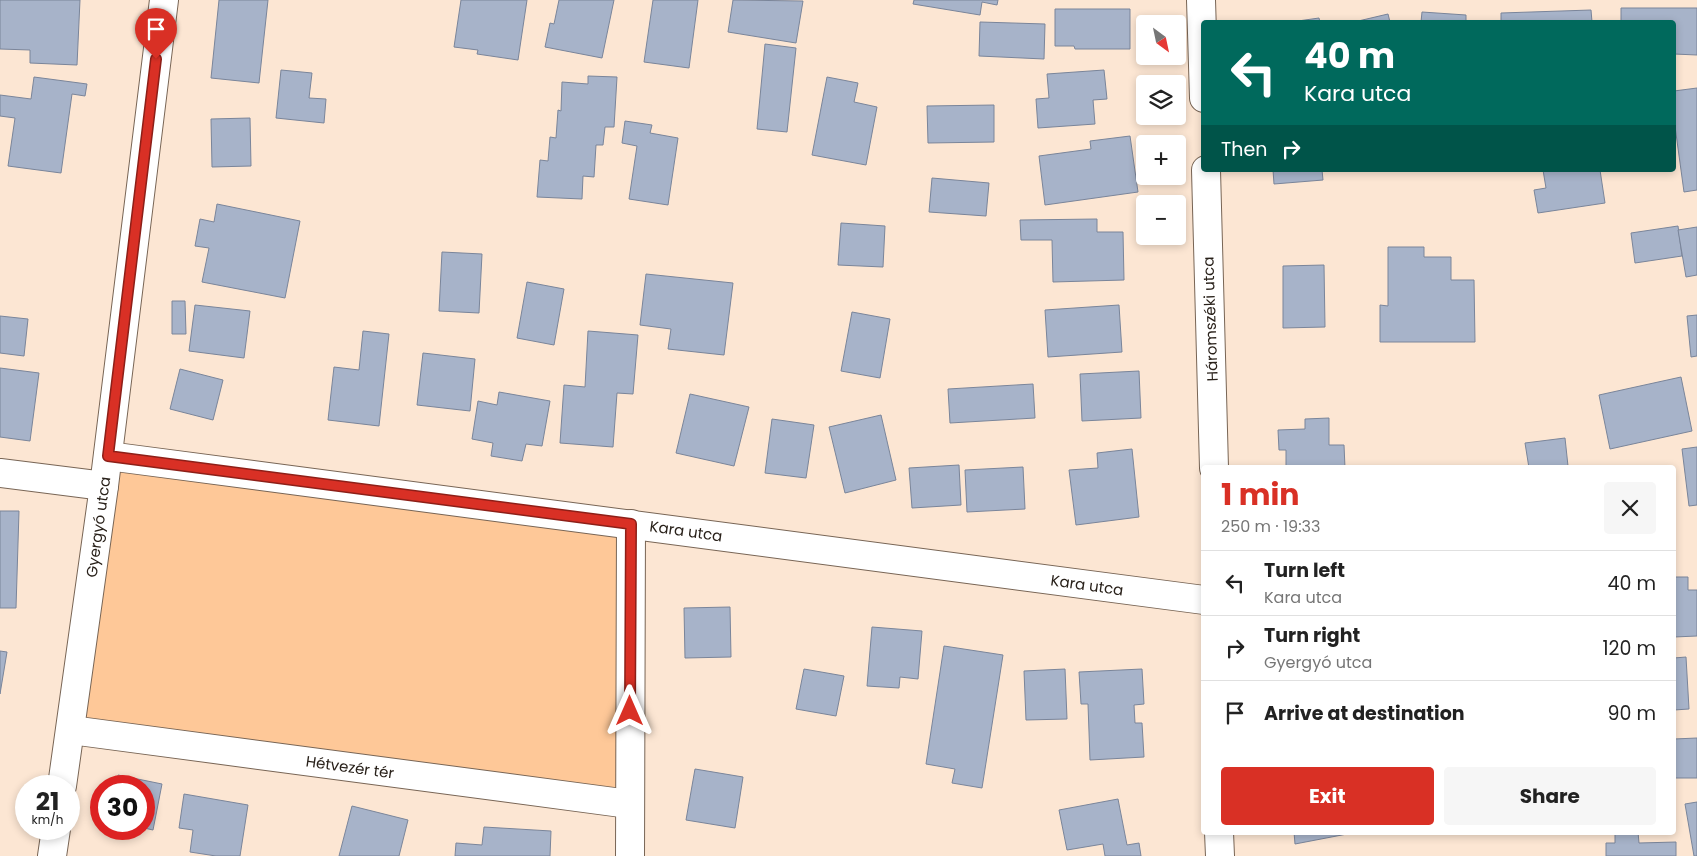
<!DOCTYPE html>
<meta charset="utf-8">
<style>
:root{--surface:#fff;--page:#f6f6f6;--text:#222;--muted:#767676;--line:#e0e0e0;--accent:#d93025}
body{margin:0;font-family:Poppins,sans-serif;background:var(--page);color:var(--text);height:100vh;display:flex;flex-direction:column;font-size:19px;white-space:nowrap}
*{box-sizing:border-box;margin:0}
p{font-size:16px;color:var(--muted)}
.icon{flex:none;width:28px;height:28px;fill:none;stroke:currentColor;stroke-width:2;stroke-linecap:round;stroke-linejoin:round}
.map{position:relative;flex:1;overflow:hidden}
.side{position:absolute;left:1201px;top:465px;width:475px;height:370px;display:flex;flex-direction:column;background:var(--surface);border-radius:5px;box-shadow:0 2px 8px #0003}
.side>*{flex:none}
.top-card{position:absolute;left:1201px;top:20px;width:475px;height:152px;border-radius:5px;box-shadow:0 2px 8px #0003;background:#00695c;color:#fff;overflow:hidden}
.needle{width:32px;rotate:147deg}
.controls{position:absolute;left:1136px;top:15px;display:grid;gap:10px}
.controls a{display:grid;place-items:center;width:50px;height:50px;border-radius:5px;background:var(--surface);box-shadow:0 2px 8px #0003;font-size:25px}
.speed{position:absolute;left:15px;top:775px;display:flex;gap:10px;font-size:25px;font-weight:700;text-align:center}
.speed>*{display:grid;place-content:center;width:65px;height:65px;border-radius:50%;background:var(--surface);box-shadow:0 2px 8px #0003;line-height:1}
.speed small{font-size:12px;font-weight:400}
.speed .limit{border:8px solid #d22;background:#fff;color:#111}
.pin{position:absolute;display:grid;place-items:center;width:42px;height:42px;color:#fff;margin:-51px -21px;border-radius:50% 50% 50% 0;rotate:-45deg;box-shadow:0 0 5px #0007}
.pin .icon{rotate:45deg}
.me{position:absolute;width:55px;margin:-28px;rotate:0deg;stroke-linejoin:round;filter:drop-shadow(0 0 4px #0008)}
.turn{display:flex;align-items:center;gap:18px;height:105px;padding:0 20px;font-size:22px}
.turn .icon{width:65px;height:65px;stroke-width:2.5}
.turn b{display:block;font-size:35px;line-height:42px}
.then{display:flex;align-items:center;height:48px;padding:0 20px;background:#0003;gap:10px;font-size:19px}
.round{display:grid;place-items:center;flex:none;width:52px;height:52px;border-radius:5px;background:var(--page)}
.headline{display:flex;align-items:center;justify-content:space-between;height:85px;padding:0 20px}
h1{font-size:30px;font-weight:700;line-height:38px;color:var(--accent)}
.primary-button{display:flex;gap:10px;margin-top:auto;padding:10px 20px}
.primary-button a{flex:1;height:58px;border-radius:5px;background:var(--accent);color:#fff;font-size:20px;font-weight:700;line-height:58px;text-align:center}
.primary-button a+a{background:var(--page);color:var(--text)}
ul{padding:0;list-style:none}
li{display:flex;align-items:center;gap:15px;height:65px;padding:0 20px;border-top:1px solid var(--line)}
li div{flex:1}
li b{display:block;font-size:19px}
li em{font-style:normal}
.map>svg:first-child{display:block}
.green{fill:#fec898}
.building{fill:#a7b3c9;stroke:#7a859a}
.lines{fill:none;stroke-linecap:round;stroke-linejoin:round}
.minor-casing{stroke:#786555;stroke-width:30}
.minor{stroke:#fff;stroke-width:28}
.route-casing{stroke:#8d1f18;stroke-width:12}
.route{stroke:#d93025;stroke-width:9}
.labels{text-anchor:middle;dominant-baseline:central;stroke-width:5;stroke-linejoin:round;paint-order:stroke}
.street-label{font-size:15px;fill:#29211a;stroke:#fff}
</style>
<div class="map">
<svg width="1697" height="856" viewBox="0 0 1697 856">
<rect width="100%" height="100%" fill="#fce6d3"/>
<path class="green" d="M 108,456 L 631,524 L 629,804 L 71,730 Z"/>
<g class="building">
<path d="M 0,0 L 80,0 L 77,65 L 30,63 L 30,50 L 0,49 Z"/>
<path d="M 219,0 L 268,0 L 259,83 L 211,78 Z"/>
<path d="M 461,0 L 527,0 L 518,60 L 477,54 L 478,50 L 454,47 Z"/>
<path d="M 559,0 L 614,0 L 602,58 L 545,47 L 550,23 L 554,24 Z"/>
<path d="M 653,0 L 698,0 L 689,68 L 644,62 Z"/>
<path d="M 733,0 L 803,1 L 796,43 L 728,32 Z"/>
<path d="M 914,0 L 998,0 L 997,5 L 982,2 L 980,15 L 913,4 Z"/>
<path d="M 1621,8 L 1697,8 L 1697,55 L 1674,54 L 1674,22 L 1621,22 Z"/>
<path d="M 1055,9 L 1130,9 L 1130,49 L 1075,49 L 1074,46 L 1055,46 Z"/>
<path d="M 1591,10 L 1592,22 L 1501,22 L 1501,13 Z"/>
<path d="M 1422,12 L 1466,15 L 1466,22 L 1421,22 Z"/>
<path d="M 1388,14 L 1390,22 L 1354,22 Z"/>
<path d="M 1319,18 L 1320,22 L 1291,22 Z"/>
<path d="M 980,22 L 1045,24 L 1044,59 L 979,56 Z"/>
<path d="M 765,44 L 796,48 L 787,132 L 757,129 Z"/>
<path d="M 281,70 L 312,73 L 309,98 L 326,99 L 324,123 L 276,118 Z"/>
<path d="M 1104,70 L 1107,99 L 1093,100 L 1095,124 L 1038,128 L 1036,99 L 1049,98 L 1047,74 Z"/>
<path d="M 588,76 L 617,77 L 614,127 L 605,127 L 603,145 L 596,145 L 594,177 L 583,176 L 582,199 L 537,197 L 540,160 L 548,161 L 550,137 L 556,138 L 558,110 L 561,111 L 562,82 L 588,84 Z"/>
<path d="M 34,77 L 87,84 L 85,96 L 72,94 L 61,173 L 8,166 L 15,118 L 0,116 L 0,95 L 31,99 Z"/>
<path d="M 827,77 L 858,83 L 854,102 L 877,107 L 866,165 L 812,155 Z"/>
<path d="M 1697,88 L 1697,190 L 1684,192 L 1674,119 L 1674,91 Z"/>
<path d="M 994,105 L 994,142 L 928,143 L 927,106 Z"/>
<path d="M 250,118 L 251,166 L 212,167 L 211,119 Z"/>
<path d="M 625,121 L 652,125 L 650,133 L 678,138 L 668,205 L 629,199 L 637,146 L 622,143 Z"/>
<path d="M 1130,136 L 1138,192 L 1045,205 L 1039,156 L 1091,149 L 1090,141 Z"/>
<path d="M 1273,170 L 1322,170 L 1323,180 L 1274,184 Z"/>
<path d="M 1543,170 L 1600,170 L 1605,203 L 1538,213 L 1534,190 L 1546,188 Z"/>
<path d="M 932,178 L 989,183 L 986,216 L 929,212 Z"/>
<path d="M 217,204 L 300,221 L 285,298 L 202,282 L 209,248 L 195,246 L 200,219 L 214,222 Z"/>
<path d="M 1097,219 L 1097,232 L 1123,232 L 1124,280 L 1053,282 L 1052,240 L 1021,240 L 1020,220 Z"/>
<path d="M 841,223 L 885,226 L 883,267 L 838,265 Z"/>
<path d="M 1678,226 L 1682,256 L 1635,263 L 1631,233 Z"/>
<path d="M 1697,227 L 1697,275 L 1686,277 L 1678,230 Z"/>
<path d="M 1388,247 L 1424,247 L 1424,257 L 1451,257 L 1451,280 L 1474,280 L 1475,342 L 1380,342 L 1380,305 L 1388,306 Z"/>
<path d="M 442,252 L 482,254 L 479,313 L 439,311 Z"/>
<path d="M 1324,265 L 1325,327 L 1283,328 L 1283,266 Z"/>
<path d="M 646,274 L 733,283 L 724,355 L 668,349 L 671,329 L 640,325 Z"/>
<path d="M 527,282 L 564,289 L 554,345 L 517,338 Z"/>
<path d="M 172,301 L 185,301 L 186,334 L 172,334 Z"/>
<path d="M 195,305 L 250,311 L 244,358 L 189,351 Z"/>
<path d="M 1119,305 L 1122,352 L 1048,357 L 1045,310 Z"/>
<path d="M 852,312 L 890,319 L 880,378 L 841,371 Z"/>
<path d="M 1697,315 L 1697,356 L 1691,357 L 1687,316 Z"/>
<path d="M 0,316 L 28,319 L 24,356 L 0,353 Z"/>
<path d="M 363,331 L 389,334 L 379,426 L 328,420 L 334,367 L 359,370 Z"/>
<path d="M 588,331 L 638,335 L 633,394 L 617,393 L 613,447 L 560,443 L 564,385 L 585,387 Z"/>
<path d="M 423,353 L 475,359 L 470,411 L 417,405 Z"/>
<path d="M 0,368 L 39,373 L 30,441 L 0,437 Z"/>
<path d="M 180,369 L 223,380 L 213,420 L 170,409 Z"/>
<path d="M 1139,371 L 1141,418 L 1082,421 L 1080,374 Z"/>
<path d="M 1681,377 L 1692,431 L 1610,449 L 1599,395 Z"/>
<path d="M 1033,384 L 1035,418 L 950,423 L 948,389 Z"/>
<path d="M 499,392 L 550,401 L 542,446 L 526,444 L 522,461 L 491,456 L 493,443 L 472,439 L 478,401 L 497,405 Z"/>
<path d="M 690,394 L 749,407 L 734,466 L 676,453 Z"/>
<path d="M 881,415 L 896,480 L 845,493 L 829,427 Z"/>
<path d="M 1329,418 L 1329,445 L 1344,445 L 1345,468 L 1286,468 L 1286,450 L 1279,450 L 1278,430 L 1305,429 L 1305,419 Z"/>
<path d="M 772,419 L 814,425 L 806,478 L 765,473 Z"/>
<path d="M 1565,438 L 1568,466 L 1529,468 L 1525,443 Z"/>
<path d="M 1697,447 L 1697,505 L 1689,506 L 1682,449 Z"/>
<path d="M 1132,449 L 1139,517 L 1076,525 L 1069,470 L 1098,468 L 1097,453 Z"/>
<path d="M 959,465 L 961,505 L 912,508 L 909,468 Z"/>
<path d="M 1023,467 L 1025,509 L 967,512 L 965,470 Z"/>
<path d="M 0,511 L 19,511 L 16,608 L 0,608 Z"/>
<path d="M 1674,577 L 1688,577 L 1688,590 L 1697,590 L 1697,636 L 1674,637 Z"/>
<path d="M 730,607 L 731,657 L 685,658 L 684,608 Z"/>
<path d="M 872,627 L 922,631 L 918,679 L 900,677 L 899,688 L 867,686 Z"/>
<path d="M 944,646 L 1003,655 L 982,788 L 952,783 L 955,769 L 926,764 Z"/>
<path d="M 0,651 L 7,652 L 0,694 Z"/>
<path d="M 1686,657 L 1689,709 L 1674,710 L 1674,658 Z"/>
<path d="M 804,669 L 844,676 L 836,716 L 796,709 Z"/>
<path d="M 1065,669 L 1067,719 L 1026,720 L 1024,671 Z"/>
<path d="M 1142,669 L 1144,704 L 1134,705 L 1135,723 L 1142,723 L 1144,757 L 1090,760 L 1088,704 L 1081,704 L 1079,672 Z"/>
<path d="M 1697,738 L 1697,778 L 1674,778 L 1674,739 Z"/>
<path d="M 695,769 L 743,777 L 735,828 L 686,820 Z"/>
<path d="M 118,775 L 162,784 L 153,830 L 144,828 L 144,786 L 116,786 Z"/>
<path d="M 184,794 L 248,805 L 240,856 L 216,856 L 190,852 L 193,830 L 179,828 Z"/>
<path d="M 1118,799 L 1127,845 L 1139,843 L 1141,856 L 1105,856 L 1103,844 L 1067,850 L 1059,810 Z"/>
<path d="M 1697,802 L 1697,856 L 1694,856 L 1685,804 Z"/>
<path d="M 352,806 L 408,820 L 399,856 L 339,856 Z"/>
<path d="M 484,827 L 551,831 L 550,856 L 455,856 L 456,843 L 482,845 Z"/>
<path d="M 1294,832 L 1346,832 L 1347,834 L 1295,844 Z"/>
<path d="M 1615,832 L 1638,832 L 1639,843 L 1676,842 L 1676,856 L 1606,856 L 1606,843 L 1615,843 Z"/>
</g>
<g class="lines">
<defs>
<g id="minor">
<path d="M 1201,0 L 1204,98"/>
<path d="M 1206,170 L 1214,468"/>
<path d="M 108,456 L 1204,600"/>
<path d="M 0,473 L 104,486"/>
<path d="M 71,730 L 629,804"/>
<path d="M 62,786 L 104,486 L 164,0"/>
<path d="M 1219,832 L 1220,856"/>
<path d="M 52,856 L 56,829"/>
<path d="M 630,856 L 631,524"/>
</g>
</defs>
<use href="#minor" class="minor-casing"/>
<use href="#minor" class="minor"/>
</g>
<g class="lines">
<defs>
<path id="route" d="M 156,59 L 108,456 L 631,524 L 630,711"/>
</defs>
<use href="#route" class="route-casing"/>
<use href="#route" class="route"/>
</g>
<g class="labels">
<g class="street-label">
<text transform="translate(1210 319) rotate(-92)">Háromszéki utca</text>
<text transform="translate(98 527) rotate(-82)">Gyergyó utca</text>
<text transform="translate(686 531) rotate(8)">Kara utca</text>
<text transform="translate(1087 585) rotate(8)">Kara utca</text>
<text transform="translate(350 767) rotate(8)">Hétvezér tér</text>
</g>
</g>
</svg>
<div class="controls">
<a><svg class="needle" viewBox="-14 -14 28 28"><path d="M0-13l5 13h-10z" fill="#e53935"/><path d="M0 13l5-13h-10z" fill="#767676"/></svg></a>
<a><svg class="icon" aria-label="layers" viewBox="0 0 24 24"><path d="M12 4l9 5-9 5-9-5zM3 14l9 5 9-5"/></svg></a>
<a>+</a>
<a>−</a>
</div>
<div class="speed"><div>21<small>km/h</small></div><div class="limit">30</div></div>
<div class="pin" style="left:156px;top:59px;background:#d93025"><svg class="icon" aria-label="arrive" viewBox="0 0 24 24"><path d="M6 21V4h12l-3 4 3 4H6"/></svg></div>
<svg class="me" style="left:630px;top:711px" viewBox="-20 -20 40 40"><path d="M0-17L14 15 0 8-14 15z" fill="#d93025" stroke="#fff" stroke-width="4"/></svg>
<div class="top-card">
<div class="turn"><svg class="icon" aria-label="left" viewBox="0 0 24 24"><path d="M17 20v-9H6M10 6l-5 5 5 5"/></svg><div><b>40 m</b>Kara utca</div></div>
<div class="then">Then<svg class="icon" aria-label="right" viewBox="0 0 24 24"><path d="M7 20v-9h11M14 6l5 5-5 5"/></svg></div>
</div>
<section class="side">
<div class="headline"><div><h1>1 min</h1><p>250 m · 19:33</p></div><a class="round"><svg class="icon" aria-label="close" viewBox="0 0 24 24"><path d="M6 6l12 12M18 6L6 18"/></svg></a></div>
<ul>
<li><svg class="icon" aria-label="left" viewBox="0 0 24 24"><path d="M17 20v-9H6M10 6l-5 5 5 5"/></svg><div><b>Turn left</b><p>Kara utca</p></div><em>40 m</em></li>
<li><svg class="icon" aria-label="right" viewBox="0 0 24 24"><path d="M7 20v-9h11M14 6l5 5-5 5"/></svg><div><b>Turn right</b><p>Gyergyó utca</p></div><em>120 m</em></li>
<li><svg class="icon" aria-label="arrive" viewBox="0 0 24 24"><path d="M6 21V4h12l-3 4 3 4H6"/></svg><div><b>Arrive at destination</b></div><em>90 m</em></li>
</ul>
<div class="primary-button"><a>Exit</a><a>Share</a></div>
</section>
</div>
